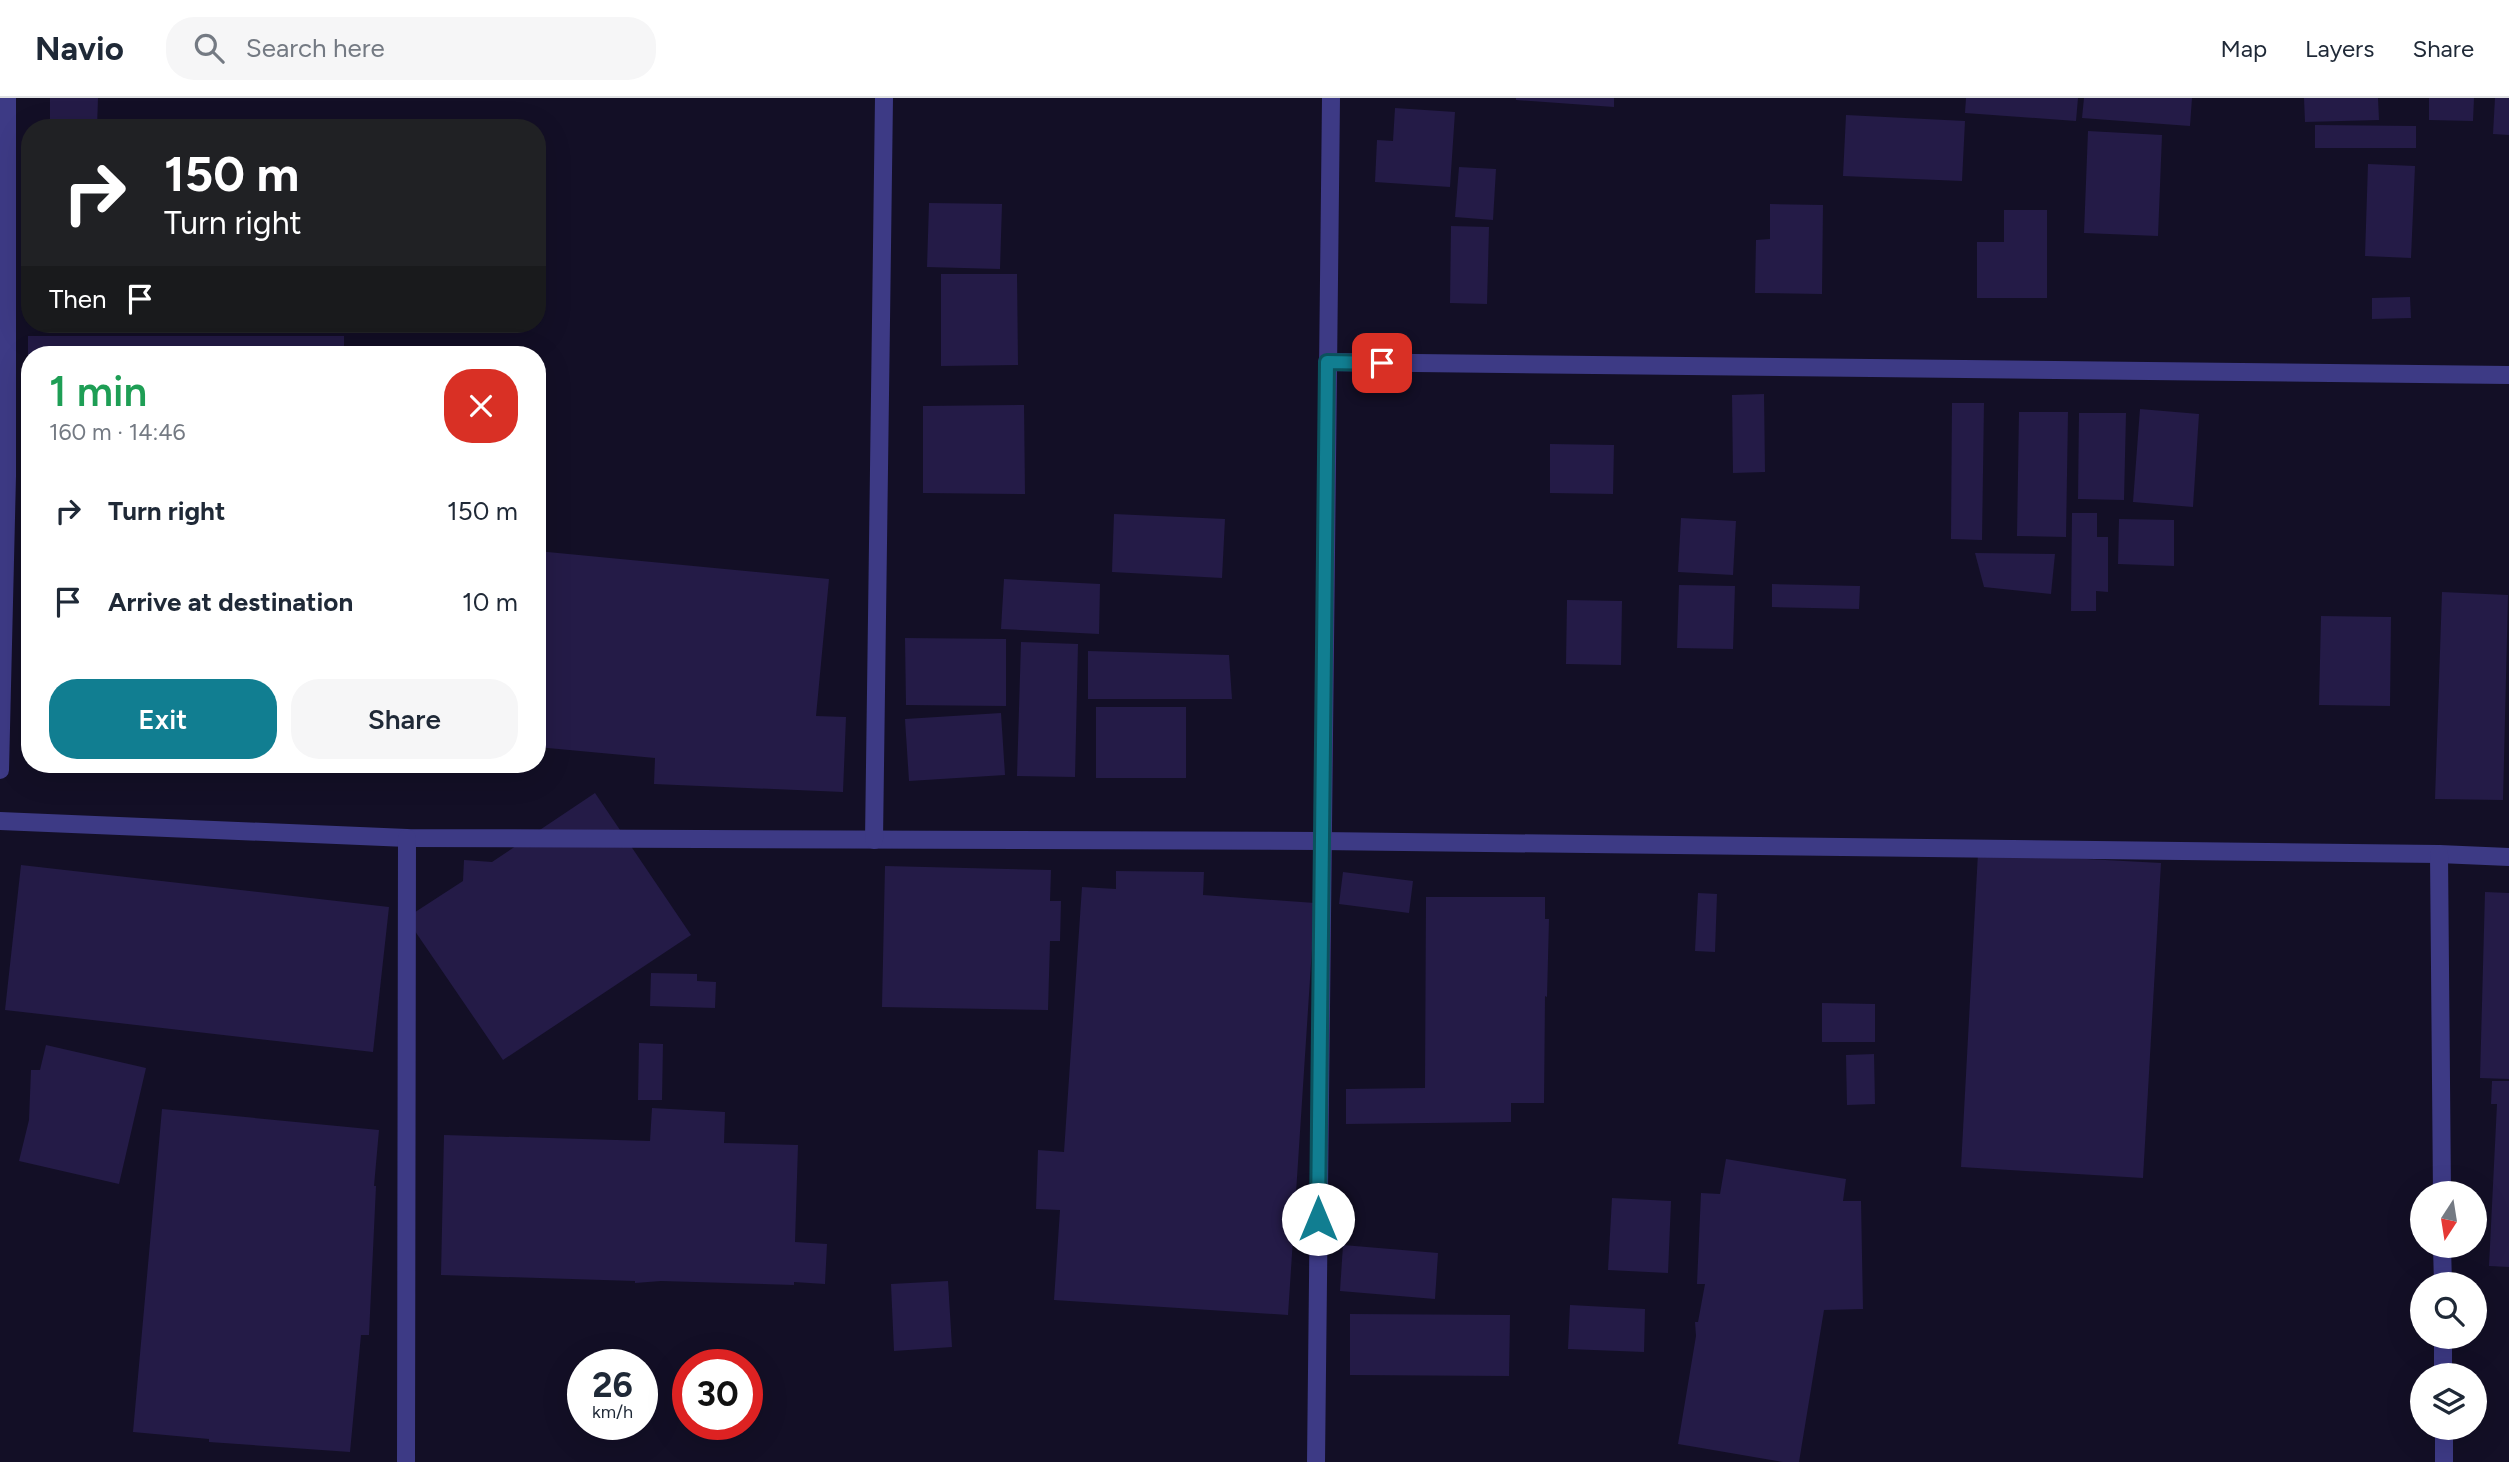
<!DOCTYPE html>
<meta charset="utf-8">
<style>
:root{--surface:#fff;--page:#f6f6f7;--text:#1f2937;--muted:#747a83;--line:#e0e1e3;--accent:#117e91}
body{margin:0;font-family:Figtree,sans-serif;background:var(--page);color:var(--text);height:100vh;display:flex;flex-direction:column;font-size:26px;white-space:nowrap}
*{box-sizing:border-box;margin:0}
p{font-size:23px;color:var(--muted)}
.icon{flex:none;width:38px;height:38px;fill:none;stroke:currentColor;stroke-width:2;stroke-linecap:round;stroke-linejoin:round}
.map{position:relative;flex:1;overflow:hidden}
.details{position:absolute;left:21px;top:248px;width:525px;height:427px;display:flex;flex-direction:column;background:var(--surface);border-radius:28px;box-shadow:0 7px 28px #0002}
.details>*{flex:none}
.hud{position:absolute;left:21px;top:21px;width:525px;height:214px;border-radius:28px;box-shadow:0 7px 28px #0002;background:#202124;color:#fff;overflow:hidden}
.needle{width:46px;rotate:192deg}
.fabs{position:absolute;left:2410px;top:1083px;display:grid;gap:14px}
.fabs a{display:grid;place-items:center;width:77px;height:77px;border-radius:50%;background:var(--surface);box-shadow:0 7px 28px #0002;font-size:35px}
.speed{position:absolute;left:567px;top:1251px;display:flex;gap:14px;font-size:35px;font-weight:700;text-align:center}
.speed>*{display:grid;place-content:center;width:91px;height:91px;border-radius:50%;background:var(--surface);box-shadow:0 7px 28px #0002;line-height:1}
.speed small{font-size:18px;font-weight:400}
.speed .limit{border:10px solid #d22;background:#fff;color:#111}
.pin{position:absolute;display:grid;place-items:center;width:60px;height:60px;color:#fff;margin:-30px;border-radius:14px;box-shadow:0 4px 10px #0006}
.me{position:absolute;width:77px;margin:-38px;rotate:0deg;stroke-linejoin:round;filter:drop-shadow(0 0 5px #0008)}
.turn{display:flex;align-items:center;gap:24px;height:147px;padding:0 28px;font-size:32px}
.turn .icon{width:91px;height:91px;stroke-width:2.5}
.turn b{display:block;font-size:49px;line-height:60px}
.then{display:flex;align-items:center;height:66px;padding:0 28px;background:#0003;gap:14px;font-size:26px}
.round{display:grid;place-items:center;flex:none;width:74px;height:74px;border-radius:28px;background:var(--page)}
.summary{display:flex;align-items:center;justify-content:space-between;height:119px;padding:0 28px}
h1{font-size:42px;font-weight:600;line-height:52px;color:#1e9e55}
.primary-button{display:flex;gap:14px;margin-top:auto;padding:14px 28px}
.primary-button a{flex:1;height:80px;border-radius:28px;background:var(--accent);color:#fff;font-size:28px;font-weight:600;line-height:80px;text-align:center}
.primary-button a+a{background:var(--page);color:var(--text)}
ul{padding:0;list-style:none}
li{display:flex;align-items:center;gap:21px;height:91px;padding:0 28px}
li div{flex:1}
li b{display:block;font-size:26px}
li em{font-style:normal}
header{display:flex;align-items:center;gap:42px;box-sizing:border-box;height:98px;padding:0 35px;background:var(--surface);border-bottom:2px solid var(--line)}
header strong{font-size:33px}
nav{display:flex;gap:38px;margin-inline-start:auto;font-size:24px}
.search{width:490px;height:63px;background:var(--page);display:flex;align-items:center;gap:18px;box-sizing:border-box;padding:0 24px;border-radius:28px;color:var(--muted);font-size:26px}
.map>svg:first-child{display:block}
.building{fill:#241b47}
.lines{fill:none;stroke-linecap:round;stroke-linejoin:round}
.minor{stroke:#3d3a85;stroke-width:18}
.route-casing{stroke:#0b525e;stroke-width:18}
.route{stroke:#117e91;stroke-width:12}
</style>
<header>
<strong>Navio</strong>
<div class="search"><svg class="icon" aria-label="search" viewBox="0 0 24 24"><circle cx="10" cy="10" r="6"/><path d="M15 15l6 6"/></svg>Search here</div>
<nav><a>Map</a><a>Layers</a><a>Share</a></nav>
</header>
<div class="map">
<svg width="2509" height="1364" viewBox="0 0 2509 1364">
<rect width="100%" height="100%" fill="#130f26"/>
<g class="building">
<path d="M 50,0 L 98,0 L 97,30 L 50,30 Z"/>
<path d="M 1516,0 L 1614,0 L 1614,9 L 1516,2 Z"/>
<path d="M 1966,0 L 2078,0 L 2076,23 L 1965,15 Z"/>
<path d="M 2084,0 L 2192,0 L 2190,28 L 2082,20 Z"/>
<path d="M 2304,0 L 2378,0 L 2379,22 L 2305,24 Z"/>
<path d="M 2429,0 L 2474,0 L 2473,23 L 2429,22 Z"/>
<path d="M 2495,0 L 2509,0 L 2509,37 L 2493,36 Z"/>
<path d="M 1395,10 L 1455,14 L 1450,89 L 1375,84 L 1377,42 L 1393,43 Z"/>
<path d="M 1846,17 L 1965,23 L 1962,83 L 1843,78 Z"/>
<path d="M 2315,27 L 2416,28 L 2416,50 L 2315,50 Z"/>
<path d="M 2088,33 L 2162,37 L 2158,138 L 2084,135 Z"/>
<path d="M 2368,66 L 2415,68 L 2411,160 L 2365,158 Z"/>
<path d="M 1459,69 L 1496,71 L 1493,122 L 1455,119 Z"/>
<path d="M 929,105 L 1002,106 L 1000,171 L 927,169 Z"/>
<path d="M 1770,106 L 1823,107 L 1822,196 L 1755,195 L 1756,142 L 1770,141 Z"/>
<path d="M 2004,112 L 2047,112 L 2047,200 L 1977,200 L 1977,144 L 2004,144 Z"/>
<path d="M 1451,128 L 1489,129 L 1487,206 L 1450,205 Z"/>
<path d="M 941,176 L 1017,176 L 1018,267 L 941,268 Z"/>
<path d="M 2410,199 L 2411,220 L 2372,221 L 2372,200 Z"/>
<rect x="28" y="238" width="316" height="19"/>
<path d="M 1764,296 L 1765,374 L 1733,375 L 1732,297 Z"/>
<path d="M 1952,305 L 1984,305 L 1982,442 L 1951,441 Z"/>
<path d="M 1024,307 L 1025,396 L 923,395 L 923,308 Z"/>
<path d="M 2140,311 L 2199,316 L 2193,409 L 2133,404 Z"/>
<path d="M 2019,314 L 2068,314 L 2066,439 L 2017,438 Z"/>
<path d="M 2079,315 L 2126,315 L 2124,402 L 2078,401 Z"/>
<path d="M 1550,346 L 1614,347 L 1613,396 L 1550,395 Z"/>
<path d="M 2072,415 L 2097,415 L 2097,439 L 2108,439 L 2108,494 L 2096,493 L 2096,513 L 2071,513 Z"/>
<path d="M 1114,416 L 1225,421 L 1222,480 L 1112,474 Z"/>
<path d="M 1681,420 L 1736,423 L 1733,477 L 1678,474 Z"/>
<path d="M 2119,421 L 2174,422 L 2174,468 L 2118,466 Z"/>
<path d="M 537,453 L 829,481 L 816,618 L 846,619 L 843,694 L 654,686 L 655,660 L 537,649 Z"/>
<path d="M 1975,455 L 2055,456 L 2051,496 L 1984,489 Z"/>
<path d="M 1004,481 L 1100,486 L 1099,536 L 1001,531 Z"/>
<path d="M 1772,486 L 1860,488 L 1859,511 L 1772,509 Z"/>
<path d="M 1679,487 L 1735,488 L 1733,551 L 1677,550 Z"/>
<path d="M 2442,494 L 2508,497 L 2503,702 L 2435,701 Z"/>
<path d="M 1567,502 L 1622,503 L 1621,567 L 1566,566 Z"/>
<path d="M 2321,518 L 2391,519 L 2390,608 L 2319,607 Z"/>
<path d="M 905,540 L 1006,541 L 1006,608 L 906,607 Z"/>
<path d="M 1021,544 L 1078,546 L 1075,679 L 1017,678 Z"/>
<path d="M 1088,553 L 1229,557 L 1232,601 L 1088,601 Z"/>
<rect x="1096" y="609" width="90" height="71"/>
<path d="M 1001,615 L 1005,677 L 909,683 L 905,621 Z"/>
<path d="M 595,695 L 691,837 L 503,962 L 406,820 L 463,783 L 464,762 L 492,764 Z"/>
<path d="M 1978,755 L 2161,765 L 2143,1080 L 1961,1069 Z"/>
<path d="M 21,767 L 389,809 L 373,954 L 5,912 Z"/>
<path d="M 885,768 L 1051,772 L 1050,803 L 1061,803 L 1060,843 L 1050,843 L 1048,912 L 882,909 Z"/>
<path d="M 1116,773 L 1204,774 L 1203,797 L 1315,805 L 1288,1217 L 1054,1202 L 1060,1112 L 1036,1111 L 1038,1052 L 1064,1054 L 1082,789 L 1116,791 Z"/>
<path d="M 1343,774 L 1413,783 L 1409,815 L 1339,806 Z"/>
<path d="M 2485,794 L 2509,795 L 2509,981 L 2480,980 Z"/>
<path d="M 1698,795 L 1717,796 L 1715,854 L 1695,853 Z"/>
<path d="M 1426,799 L 1545,799 L 1545,821 L 1549,821 L 1547,899 L 1545,898 L 1544,1005 L 1511,1005 L 1511,1024 L 1346,1026 L 1346,991 L 1425,990 Z"/>
<path d="M 651,875 L 697,876 L 697,883 L 716,884 L 715,910 L 650,908 Z"/>
<path d="M 1822,905 L 1875,906 L 1875,944 L 1822,944 Z"/>
<path d="M 639,945 L 663,946 L 662,1002 L 638,1002 Z"/>
<path d="M 46,947 L 146,970 L 119,1086 L 19,1063 L 29,1022 L 31,972 L 40,972 Z"/>
<path d="M 1874,956 L 1875,1006 L 1847,1007 L 1846,957 Z"/>
<path d="M 2492,983 L 2509,983 L 2509,1169 L 2489,1168 L 2497,1006 L 2491,1006 Z"/>
<path d="M 652,1010 L 725,1014 L 724,1045 L 798,1047 L 795,1144 L 827,1146 L 825,1186 L 794,1184 L 794,1187 L 661,1183 L 635,1185 L 635,1183 L 441,1177 L 444,1037 L 650,1043 Z"/>
<path d="M 162,1011 L 379,1032 L 374,1088 L 376,1088 L 369,1237 L 361,1237 L 350,1354 L 209,1344 L 209,1341 L 133,1334 Z"/>
<path d="M 1726,1061 L 1846,1081 L 1843,1103 L 1861,1103 L 1863,1211 L 1824,1212 L 1799,1364 L 1783,1364 L 1678,1346 L 1696,1238 L 1695,1224 L 1698,1224 L 1705,1186 L 1697,1186 L 1701,1095 L 1720,1096 Z"/>
<path d="M 1612,1100 L 1671,1103 L 1668,1175 L 1608,1172 Z"/>
<path d="M 1343,1147 L 1438,1155 L 1435,1201 L 1340,1193 Z"/>
<path d="M 948,1183 L 952,1249 L 894,1253 L 891,1186 Z"/>
<path d="M 1570,1207 L 1645,1211 L 1644,1254 L 1568,1251 Z"/>
<path d="M 1350,1216 L 1510,1217 L 1509,1278 L 1350,1277 Z"/>
</g>
<g class="lines">
<g class="minor">
<path d="M 1327,264 L 2509,277"/>
<path d="M 0,672 L 7,378 L 7,0"/>
<path d="M 0,723 L 407,740 L 1321,743 L 2439,756 L 2509,759"/>
<path d="M 874,742 L 884,0"/>
<path d="M 2439,756 L 2442,1096"/>
<path d="M 2442,1148 L 2443,1186"/>
<path d="M 2443,1239 L 2443,1278"/>
<path d="M 2444,1330 L 2444,1364"/>
<path d="M 406,1364 L 407,740"/>
<path d="M 1316,1364 L 1331,0"/>
</g>
</g>
<g class="lines">
<defs>
<path id="route" d="M 1318,1121 L 1327,264 L 1382,265"/>
</defs>
<use href="#route" class="route-casing"/>
<use href="#route" class="route"/>
</g>
</svg>
<div class="fabs">
<a><svg class="needle" viewBox="-14 -14 28 28"><path d="M0-13l5 13h-10z" fill="#e53935"/><path d="M0 13l5-13h-10z" fill="#747a83"/></svg></a>
<a><svg class="icon" aria-label="search" viewBox="0 0 24 24"><circle cx="10" cy="10" r="6"/><path d="M15 15l6 6"/></svg></a>
<a><svg class="icon" aria-label="layers" viewBox="0 0 24 24"><path d="M12 4l9 5-9 5-9-5zM3 14l9 5 9-5"/></svg></a>
</div>
<div class="speed"><div>26<small>km/h</small></div><div class="limit">30</div></div>
<div class="pin" style="left:1382px;top:265px;background:#d93025"><svg class="icon" aria-label="arrive" viewBox="0 0 24 24"><path d="M6 21V4h12l-3 4 3 4H6"/></svg></div>
<svg class="me" style="left:1318px;top:1121px" viewBox="-20 -20 40 40"><circle r="19" fill="#fff"/><path d="M0-13L10 11 0 6-10 11z" fill="#117e91"/></svg>
<div class="hud">
<div class="turn"><svg class="icon" aria-label="right" viewBox="0 0 24 24"><path d="M7 20v-9h11M14 6l5 5-5 5"/></svg><div><b>150 m</b>Turn right</div></div>
<div class="then">Then<svg class="icon" aria-label="arrive" viewBox="0 0 24 24"><path d="M6 21V4h12l-3 4 3 4H6"/></svg></div>
</div>
<section class="details">
<div class="summary"><div><h1>1 min</h1><p>160 m · 14:46</p></div><a class="round" style="background:#d93025;color:#fff"><svg class="icon" aria-label="close" viewBox="0 0 24 24"><path d="M6 6l12 12M18 6L6 18"/></svg></a></div>
<ul>
<li><svg class="icon" aria-label="right" viewBox="0 0 24 24"><path d="M7 20v-9h11M14 6l5 5-5 5"/></svg><div><b>Turn right</b></div><em>150 m</em></li>
<li><svg class="icon" aria-label="arrive" viewBox="0 0 24 24"><path d="M6 21V4h12l-3 4 3 4H6"/></svg><div><b>Arrive at destination</b></div><em>10 m</em></li>
</ul>
<div class="primary-button"><a>Exit</a><a>Share</a></div>
</section>
</div>
